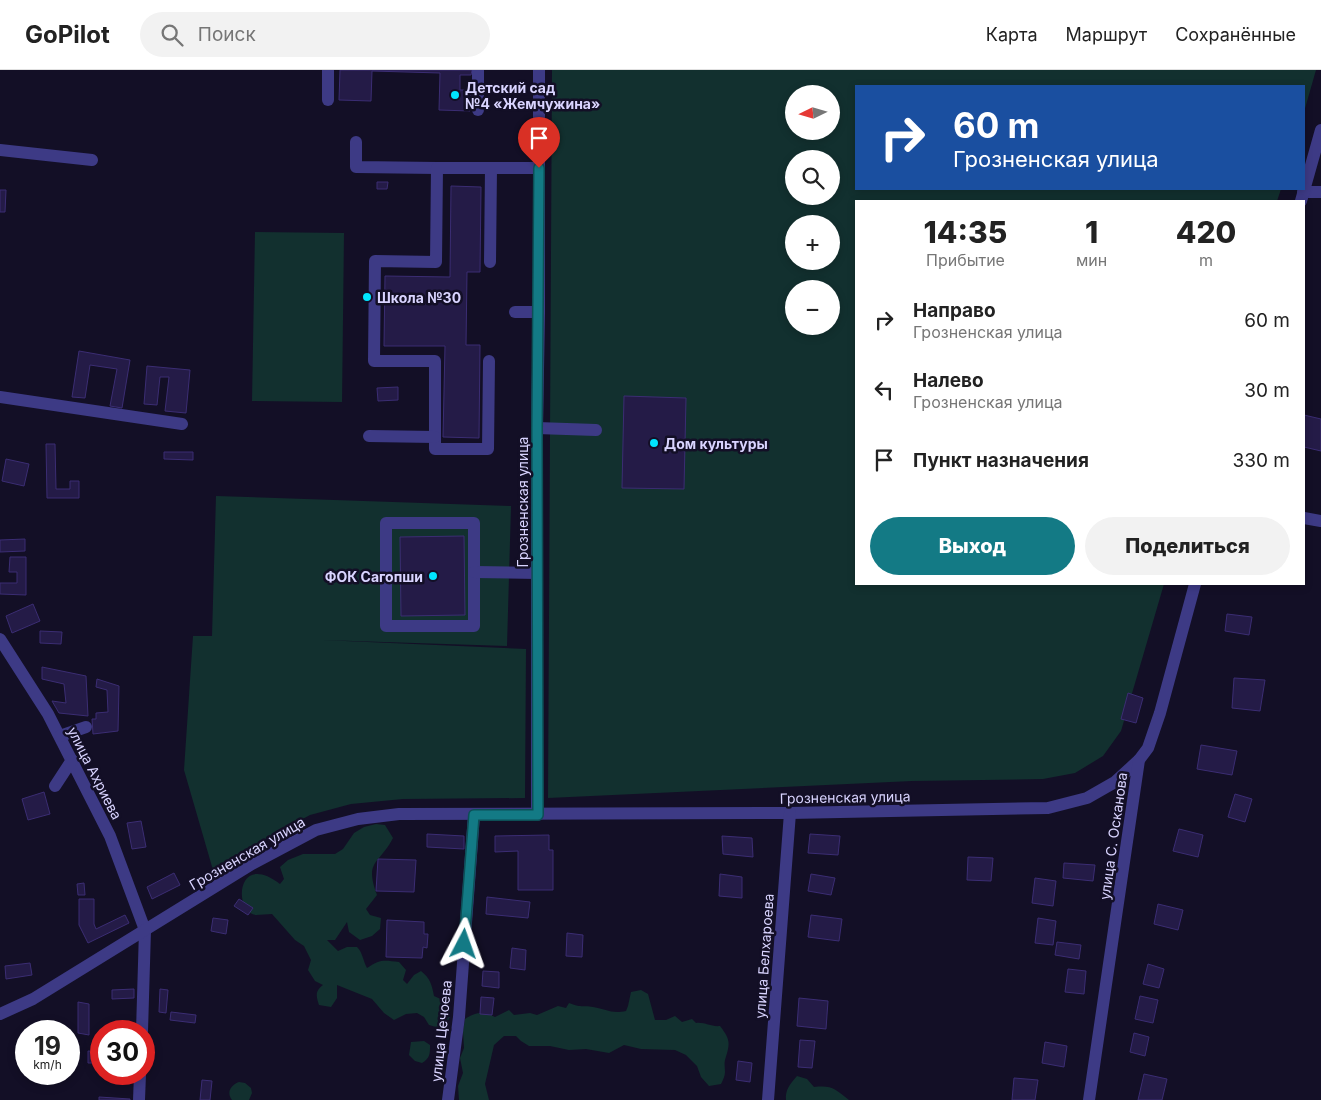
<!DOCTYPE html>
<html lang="ru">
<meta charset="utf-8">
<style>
:root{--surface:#fff;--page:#f2f2f2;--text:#222;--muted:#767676;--line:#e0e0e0;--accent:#137a85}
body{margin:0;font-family:Inter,sans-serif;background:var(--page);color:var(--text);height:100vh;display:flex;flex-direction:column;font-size:19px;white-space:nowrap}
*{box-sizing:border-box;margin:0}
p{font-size:16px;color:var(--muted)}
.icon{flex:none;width:28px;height:28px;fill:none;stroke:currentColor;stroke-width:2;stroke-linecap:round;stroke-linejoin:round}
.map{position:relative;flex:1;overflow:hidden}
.panel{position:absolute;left:855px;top:130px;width:450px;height:385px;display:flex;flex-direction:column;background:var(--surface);border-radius:0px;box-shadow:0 2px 8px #0003}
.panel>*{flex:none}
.guide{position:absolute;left:855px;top:15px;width:450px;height:105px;border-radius:0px;box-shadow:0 2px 8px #0003;background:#1a4fa0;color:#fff;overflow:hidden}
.needle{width:32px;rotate:265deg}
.controls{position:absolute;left:785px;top:15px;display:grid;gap:10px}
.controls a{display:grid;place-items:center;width:55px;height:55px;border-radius:50%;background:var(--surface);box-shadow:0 2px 8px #0003;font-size:25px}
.speed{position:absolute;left:15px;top:950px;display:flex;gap:10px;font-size:25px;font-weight:700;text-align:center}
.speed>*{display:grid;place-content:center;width:65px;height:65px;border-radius:50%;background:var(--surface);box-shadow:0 2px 8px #0003;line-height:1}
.speed small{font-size:12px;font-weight:400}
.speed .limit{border:8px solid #d22;background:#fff;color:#111}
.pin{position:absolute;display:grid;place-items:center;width:42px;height:42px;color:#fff;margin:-51px -21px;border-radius:50% 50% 50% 0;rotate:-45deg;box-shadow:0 0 5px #0007}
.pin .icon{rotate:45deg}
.me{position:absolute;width:55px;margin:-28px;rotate:4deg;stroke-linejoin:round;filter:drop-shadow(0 0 4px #0008)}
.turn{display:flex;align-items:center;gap:18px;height:105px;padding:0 15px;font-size:22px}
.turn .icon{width:65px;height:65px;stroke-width:2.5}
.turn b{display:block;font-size:35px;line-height:42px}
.eta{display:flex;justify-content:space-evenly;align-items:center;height:85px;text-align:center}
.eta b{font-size:30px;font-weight:800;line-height:35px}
.action{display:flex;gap:10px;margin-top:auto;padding:10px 15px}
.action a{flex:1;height:58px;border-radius:30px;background:var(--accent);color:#fff;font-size:20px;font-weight:800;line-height:58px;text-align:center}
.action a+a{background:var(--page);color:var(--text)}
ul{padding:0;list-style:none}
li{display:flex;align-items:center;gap:15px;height:70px;padding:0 15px}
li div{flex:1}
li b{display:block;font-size:19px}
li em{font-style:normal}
header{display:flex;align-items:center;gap:30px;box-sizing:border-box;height:70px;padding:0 25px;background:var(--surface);border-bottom:1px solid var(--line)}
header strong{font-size:24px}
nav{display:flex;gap:28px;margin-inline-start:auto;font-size:18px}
.search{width:350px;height:45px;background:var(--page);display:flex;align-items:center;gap:12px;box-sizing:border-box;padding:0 18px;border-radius:28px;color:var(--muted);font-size:19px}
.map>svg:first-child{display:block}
.green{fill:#12302f;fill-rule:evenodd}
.building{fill:#241b47;stroke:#3b2d73}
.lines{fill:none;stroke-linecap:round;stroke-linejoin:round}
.minor{stroke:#3d3a85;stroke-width:12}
.route-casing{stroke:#0c4f56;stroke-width:12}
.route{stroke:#137a85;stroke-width:9}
.poi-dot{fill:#00e5ff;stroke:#130f26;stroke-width:2}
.labels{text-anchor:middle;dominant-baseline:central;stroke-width:5;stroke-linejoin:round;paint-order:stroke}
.poi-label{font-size:14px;font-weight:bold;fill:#d9d4ff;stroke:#130f26;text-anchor:start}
.street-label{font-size:14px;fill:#d9d4ff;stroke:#130f26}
</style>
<header>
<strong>GoPilot</strong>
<div class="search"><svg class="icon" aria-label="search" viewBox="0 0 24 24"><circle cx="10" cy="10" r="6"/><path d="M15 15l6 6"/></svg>Поиск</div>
<nav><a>Карта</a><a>Маршрут</a><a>Сохранённые</a></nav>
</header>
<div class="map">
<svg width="1321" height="1030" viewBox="0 0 1321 1030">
<rect width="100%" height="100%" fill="#130f26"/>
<g class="green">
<path d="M 552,0 L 1316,0 L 1304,42 L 1304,16 L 856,16 L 856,119 L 1281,119 L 1277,131 L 856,131 L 856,514 L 1164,514 L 1121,661 L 1103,686 L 1075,703 L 1043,709 L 912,711 L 548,728 ZM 794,24 L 831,24 L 831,61 L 794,61 ZM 794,89 L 831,89 L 831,126 L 794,126 ZM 794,154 L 831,154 L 831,191 L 794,191 ZM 794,219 L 831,219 L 831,256 L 794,256 Z"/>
<path d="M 255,162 L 344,163 L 342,332 L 252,331 Z"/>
<path d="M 216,426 L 511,436 L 507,576 L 322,570 L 526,579 L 525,728 L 403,729 L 351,734 L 310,745 L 243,781 L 213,800 L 184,700 L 193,566 L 212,566 Z"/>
<path d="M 376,754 L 385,755 L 393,768 C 379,795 364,790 377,825 L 366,839 L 370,845 L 381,848 L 380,859 L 372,866 L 360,870 L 349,862 L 347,852 L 335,870 L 327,870 L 338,881 L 347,877 L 357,877 C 363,883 363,891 367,898 C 380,889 384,890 399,892 L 406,900 L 403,910 L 407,914 L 414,905 L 421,901 C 430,908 432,915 434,926 L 447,932 L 450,947 L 443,959 L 429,955 L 424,947 L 417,943 L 406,944 L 394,950 L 384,943 L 372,929 L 337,915 L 337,928 L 331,937 L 319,935 C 316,926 315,921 323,915 L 315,911 L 308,900 L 311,890 L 304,876 L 295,870 L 272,844 C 267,844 261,845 256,845 C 233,843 236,780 280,814 L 284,809 L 280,797 L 288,790 L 303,784 L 335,784 L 343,779 L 354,763 L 364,757 Z"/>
<path d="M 641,920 L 648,924 L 655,950 L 666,950 L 675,946 L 682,952 L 692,949 L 696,953 C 705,952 711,957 720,956 C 731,970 730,974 725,990 C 724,994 725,998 725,1002 C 725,1006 723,1010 721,1014 L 709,1016 L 701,1007 L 697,996 L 686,985 L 675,980 L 641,979 L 624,975 L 609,983 L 586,979 L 569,980 L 550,976 L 529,976 L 521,971 L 516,966 L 504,966 L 494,975 L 485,1014 L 489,1030 L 459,1030 L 458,1016 L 463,1003 L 460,988 L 464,978 L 463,961 L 465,949 C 476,942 483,941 495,947 L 509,940 L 514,945 L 530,943 L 537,945 L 558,936 L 566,938 L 569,933 C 581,938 582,935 593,937 C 606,939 611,944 626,941 L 628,936 L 631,922 Z"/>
<path d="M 424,971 L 430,975 C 430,984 430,988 422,993 L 415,991 L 409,985 L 411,972 Z"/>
<path d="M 797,1006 L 807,1009 L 814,1017 C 832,1015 835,1019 849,1030 L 786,1030 C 785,1020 790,1014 797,1006 Z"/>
<path d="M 239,1012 L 245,1013 L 251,1018 L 252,1023 L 249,1030 L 232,1030 C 226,1022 231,1015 239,1012 Z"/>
</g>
<g class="building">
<path d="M 340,0 L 472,0 L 471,5 L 460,5 L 460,20 L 471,20 L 470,41 L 439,40 L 440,3 L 372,1 L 371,31 L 339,30 Z"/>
<path d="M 377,112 L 388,112 L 387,119 L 377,119 Z"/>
<path d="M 451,116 L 481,117 L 480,202 L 467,202 L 466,275 L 480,275 L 479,368 L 443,367 L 445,276 L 384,276 L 385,206 L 450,207 Z"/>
<path d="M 0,120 L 6,120 L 5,142 L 0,142 Z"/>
<path d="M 79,281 L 130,290 L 122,338 L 110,336 L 117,299 L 90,295 L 85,328 L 72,327 Z"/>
<path d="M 147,296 L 190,300 L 186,343 L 165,341 L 169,307 L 160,307 L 157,335 L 144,334 Z"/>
<path d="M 398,317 L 398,330 L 378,331 L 377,318 Z"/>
<path d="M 624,326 L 686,328 L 684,419 L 622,418 Z"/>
<path d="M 1304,345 L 1321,349 L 1321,381 L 1304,377 Z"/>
<path d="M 46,374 L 55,374 L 56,419 L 70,419 L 70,411 L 79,411 L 79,428 L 47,428 Z"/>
<path d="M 164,382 L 193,382 L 193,390 L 164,389 Z"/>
<path d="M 6,389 L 29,394 L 24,416 L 2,411 Z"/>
<path d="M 464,466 L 465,545 L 401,546 L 400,467 Z"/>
<path d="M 25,469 L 25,481 L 0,482 L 0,470 Z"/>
<path d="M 10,487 L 26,487 L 26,525 L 0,524 L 0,513 L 17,513 L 17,502 L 9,502 Z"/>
<path d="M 33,534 L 40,551 L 12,563 L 6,546 Z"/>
<path d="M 1227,544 L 1252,547 L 1249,565 L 1225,561 Z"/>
<path d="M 40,561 L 62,562 L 61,574 L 40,573 Z"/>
<path d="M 42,597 L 86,606 L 88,646 L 59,643 L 52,631 L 66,633 L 64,614 L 42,609 Z"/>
<path d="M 1234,608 L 1265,610 L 1260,641 L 1232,638 Z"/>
<path d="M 97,609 L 119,616 L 118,661 L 93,664 L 92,649 L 96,649 L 96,643 L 108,642 L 107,620 L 96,617 Z"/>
<path d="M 1128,623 L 1143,628 L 1136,653 L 1121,649 Z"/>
<path d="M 1201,675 L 1237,681 L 1232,705 L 1197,699 Z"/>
<path d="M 44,722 L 50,744 L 28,750 L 22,729 Z"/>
<path d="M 1235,724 L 1252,729 L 1245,752 L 1228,747 Z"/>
<path d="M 141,751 L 146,777 L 132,779 L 127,753 Z"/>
<path d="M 1179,759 L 1203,765 L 1198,787 L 1173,781 Z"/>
<path d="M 427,764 L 464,766 L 464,779 L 427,777 Z"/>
<path d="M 810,764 L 840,766 L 838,785 L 808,783 Z"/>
<path d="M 549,765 L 549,780 L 553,780 L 553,820 L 518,820 L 518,781 L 495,782 L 495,766 Z"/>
<path d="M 722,766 L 752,768 L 753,787 L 723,784 Z"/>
<path d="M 968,787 L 993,788 L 991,811 L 967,810 Z"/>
<path d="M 378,789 L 416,790 L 414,822 L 376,821 Z"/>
<path d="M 1064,793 L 1095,795 L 1093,811 L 1063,808 Z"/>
<path d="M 174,803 L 180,815 L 152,829 L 147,817 Z"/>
<path d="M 720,804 L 742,807 L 742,828 L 719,826 Z"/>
<path d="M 811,804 L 835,808 L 831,825 L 808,821 Z"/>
<path d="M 1035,808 L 1056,811 L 1053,836 L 1032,833 Z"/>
<path d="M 84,813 L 85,825 L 78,825 L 77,814 Z"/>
<path d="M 487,827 L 530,832 L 528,848 L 486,844 Z"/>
<path d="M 79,829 L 94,829 L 94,854 L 96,859 L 125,845 L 129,853 L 88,873 L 79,855 Z"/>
<path d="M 239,829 L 253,838 L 248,845 L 234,836 Z"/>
<path d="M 1158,834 L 1183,840 L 1178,860 L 1154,854 Z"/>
<path d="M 811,845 L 842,849 L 839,871 L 808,867 Z"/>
<path d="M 213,848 L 228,850 L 226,864 L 211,861 Z"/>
<path d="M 1038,848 L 1056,851 L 1053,875 L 1035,873 Z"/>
<path d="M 387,850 L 424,852 L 424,864 L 428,864 L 427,878 L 423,877 L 422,888 L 386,887 Z"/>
<path d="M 567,863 L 583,865 L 582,887 L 566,886 Z"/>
<path d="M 1057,872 L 1081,875 L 1079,889 L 1055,885 Z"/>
<path d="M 512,878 L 526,880 L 525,900 L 510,898 Z"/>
<path d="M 30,893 L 32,905 L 6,909 L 5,896 Z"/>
<path d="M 1148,894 L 1164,899 L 1159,918 L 1143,914 Z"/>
<path d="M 1068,899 L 1086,901 L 1084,924 L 1065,922 Z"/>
<path d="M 483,901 L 499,902 L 499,918 L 482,916 Z"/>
<path d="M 134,919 L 134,928 L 112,929 L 112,920 Z"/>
<path d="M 160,919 L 168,920 L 166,943 L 159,942 Z"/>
<path d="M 1140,926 L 1158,930 L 1153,953 L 1135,949 Z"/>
<path d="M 481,927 L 494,928 L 492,945 L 480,944 Z"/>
<path d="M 799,928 L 828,931 L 826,959 L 797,956 Z"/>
<path d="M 78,932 L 89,934 L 89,965 L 78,963 Z"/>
<path d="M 171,942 L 196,945 L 195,953 L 170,950 Z"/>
<path d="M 1134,963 L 1149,967 L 1145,986 L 1130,982 Z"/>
<path d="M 800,970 L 815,971 L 812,998 L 798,997 Z"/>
<path d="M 1045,972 L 1067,976 L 1064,997 L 1042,993 Z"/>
<path d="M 88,981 L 101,982 L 101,993 L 88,993 Z"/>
<path d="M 738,991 L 752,993 L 750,1012 L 736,1010 Z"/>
<path d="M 1144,1004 L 1167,1009 L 1162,1030 L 1138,1030 Z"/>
<path d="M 1014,1008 L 1038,1010 L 1035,1030 L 1012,1030 Z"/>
<path d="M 202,1010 L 212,1011 L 210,1030 L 200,1030 Z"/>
<path d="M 99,1027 L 130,1029 L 130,1030 L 99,1030 Z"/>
</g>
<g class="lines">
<g class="minor">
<path d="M 328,30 L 328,0"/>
<path d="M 478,40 L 478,0"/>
<path d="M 356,72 L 356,97 L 437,98"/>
<path d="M 0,80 L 92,90"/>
<path d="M 1303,122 L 1321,122"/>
<path d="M 1301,131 L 1321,60"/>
<path d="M 490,192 L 491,98"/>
<path d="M 515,242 L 539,242"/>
<path d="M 489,291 L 488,379 L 435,379 L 435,291 L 374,291 L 375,191 L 436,192 L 437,98 L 539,98"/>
<path d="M 0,327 L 182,354"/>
<path d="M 537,358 L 596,360"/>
<path d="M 369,366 L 435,367"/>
<path d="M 1304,448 L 1321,451"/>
<rect x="386" y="453" width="88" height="103"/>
<path d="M 474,502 L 537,503"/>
<path d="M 0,569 L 48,644 L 110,766 L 145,860 L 142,961"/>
<path d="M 60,666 L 86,657"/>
<path d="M 55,716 L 72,690"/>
<path d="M 537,745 L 537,358 L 539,242 L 539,0"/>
<path d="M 0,944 L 33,929 L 252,794 L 316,760 L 358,749 L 399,744 L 790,743 L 1048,738 L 1087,728 L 1115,712 L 1139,690"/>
<path d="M 139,1030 L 140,1004"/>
<path d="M 448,1030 L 459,947 L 474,745"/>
<path d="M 768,1030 L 790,743"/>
<path d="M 1089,1030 L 1139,690 L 1148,678 L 1160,643 L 1195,514"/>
</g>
</g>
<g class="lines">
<defs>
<path id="route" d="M 464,874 L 474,745 L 538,745 L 537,358 L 539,98"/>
</defs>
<use href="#route" class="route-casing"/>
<use href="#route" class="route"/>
</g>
<g class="poi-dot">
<circle cx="455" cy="25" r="5"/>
<circle cx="367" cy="227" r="5"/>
<circle cx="654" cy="373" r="5"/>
<circle cx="433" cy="506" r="5"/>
</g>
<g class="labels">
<g class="poi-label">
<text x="465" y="17">Детский сад<tspan x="465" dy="16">№4 «Жемчужина»</tspan></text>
<text x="377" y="227">Школа №30</text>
<text x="664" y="373">Дом культуры</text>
<text x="423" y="506" text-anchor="end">ФОК Сагопши</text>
</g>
<g class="street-label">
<text transform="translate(522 432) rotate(-90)">Грозненская улица</text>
<text transform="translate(95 703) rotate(63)">улица Ахриева</text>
<text transform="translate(845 727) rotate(-1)">Грозненская улица</text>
<text transform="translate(1113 766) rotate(-82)">улица С. Осканова</text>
<text transform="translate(247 783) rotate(-30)">Грозненская улица</text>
<text transform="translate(764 886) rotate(-86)">улица Белхароева</text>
<text transform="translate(441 961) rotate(-84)">улица Цечоева</text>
</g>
</g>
</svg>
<div class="controls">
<a><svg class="needle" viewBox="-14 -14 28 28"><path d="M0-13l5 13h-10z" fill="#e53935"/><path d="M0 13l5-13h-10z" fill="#767676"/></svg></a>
<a><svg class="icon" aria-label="search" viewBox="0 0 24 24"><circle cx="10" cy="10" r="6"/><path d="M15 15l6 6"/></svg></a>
<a>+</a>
<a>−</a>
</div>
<div class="speed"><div>19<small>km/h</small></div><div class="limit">30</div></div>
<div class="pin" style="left:539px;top:98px;background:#d93025"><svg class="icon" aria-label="arrive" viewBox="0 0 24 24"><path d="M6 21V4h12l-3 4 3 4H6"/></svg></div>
<svg class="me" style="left:464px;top:874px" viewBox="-20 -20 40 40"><path d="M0-17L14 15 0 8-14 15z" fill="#137a85" stroke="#fff" stroke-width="4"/></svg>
<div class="guide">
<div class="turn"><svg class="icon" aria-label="right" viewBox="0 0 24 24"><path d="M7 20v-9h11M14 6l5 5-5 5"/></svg><div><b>60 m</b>Грозненская улица</div></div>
</div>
<section class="panel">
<div class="eta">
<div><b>14:35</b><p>Прибытие</p></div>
<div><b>1</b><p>мин</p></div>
<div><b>420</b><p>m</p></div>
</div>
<ul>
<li><svg class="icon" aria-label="right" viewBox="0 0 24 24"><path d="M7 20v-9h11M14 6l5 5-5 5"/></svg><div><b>Направо</b><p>Грозненская улица</p></div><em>60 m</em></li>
<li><svg class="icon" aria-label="left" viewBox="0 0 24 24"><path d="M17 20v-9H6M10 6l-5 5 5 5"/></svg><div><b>Налево</b><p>Грозненская улица</p></div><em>30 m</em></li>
<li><svg class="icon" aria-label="arrive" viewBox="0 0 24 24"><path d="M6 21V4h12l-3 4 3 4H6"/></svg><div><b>Пункт назначения</b></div><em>330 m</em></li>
</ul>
<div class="action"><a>Выход</a><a>Поделиться</a></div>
</section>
</div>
